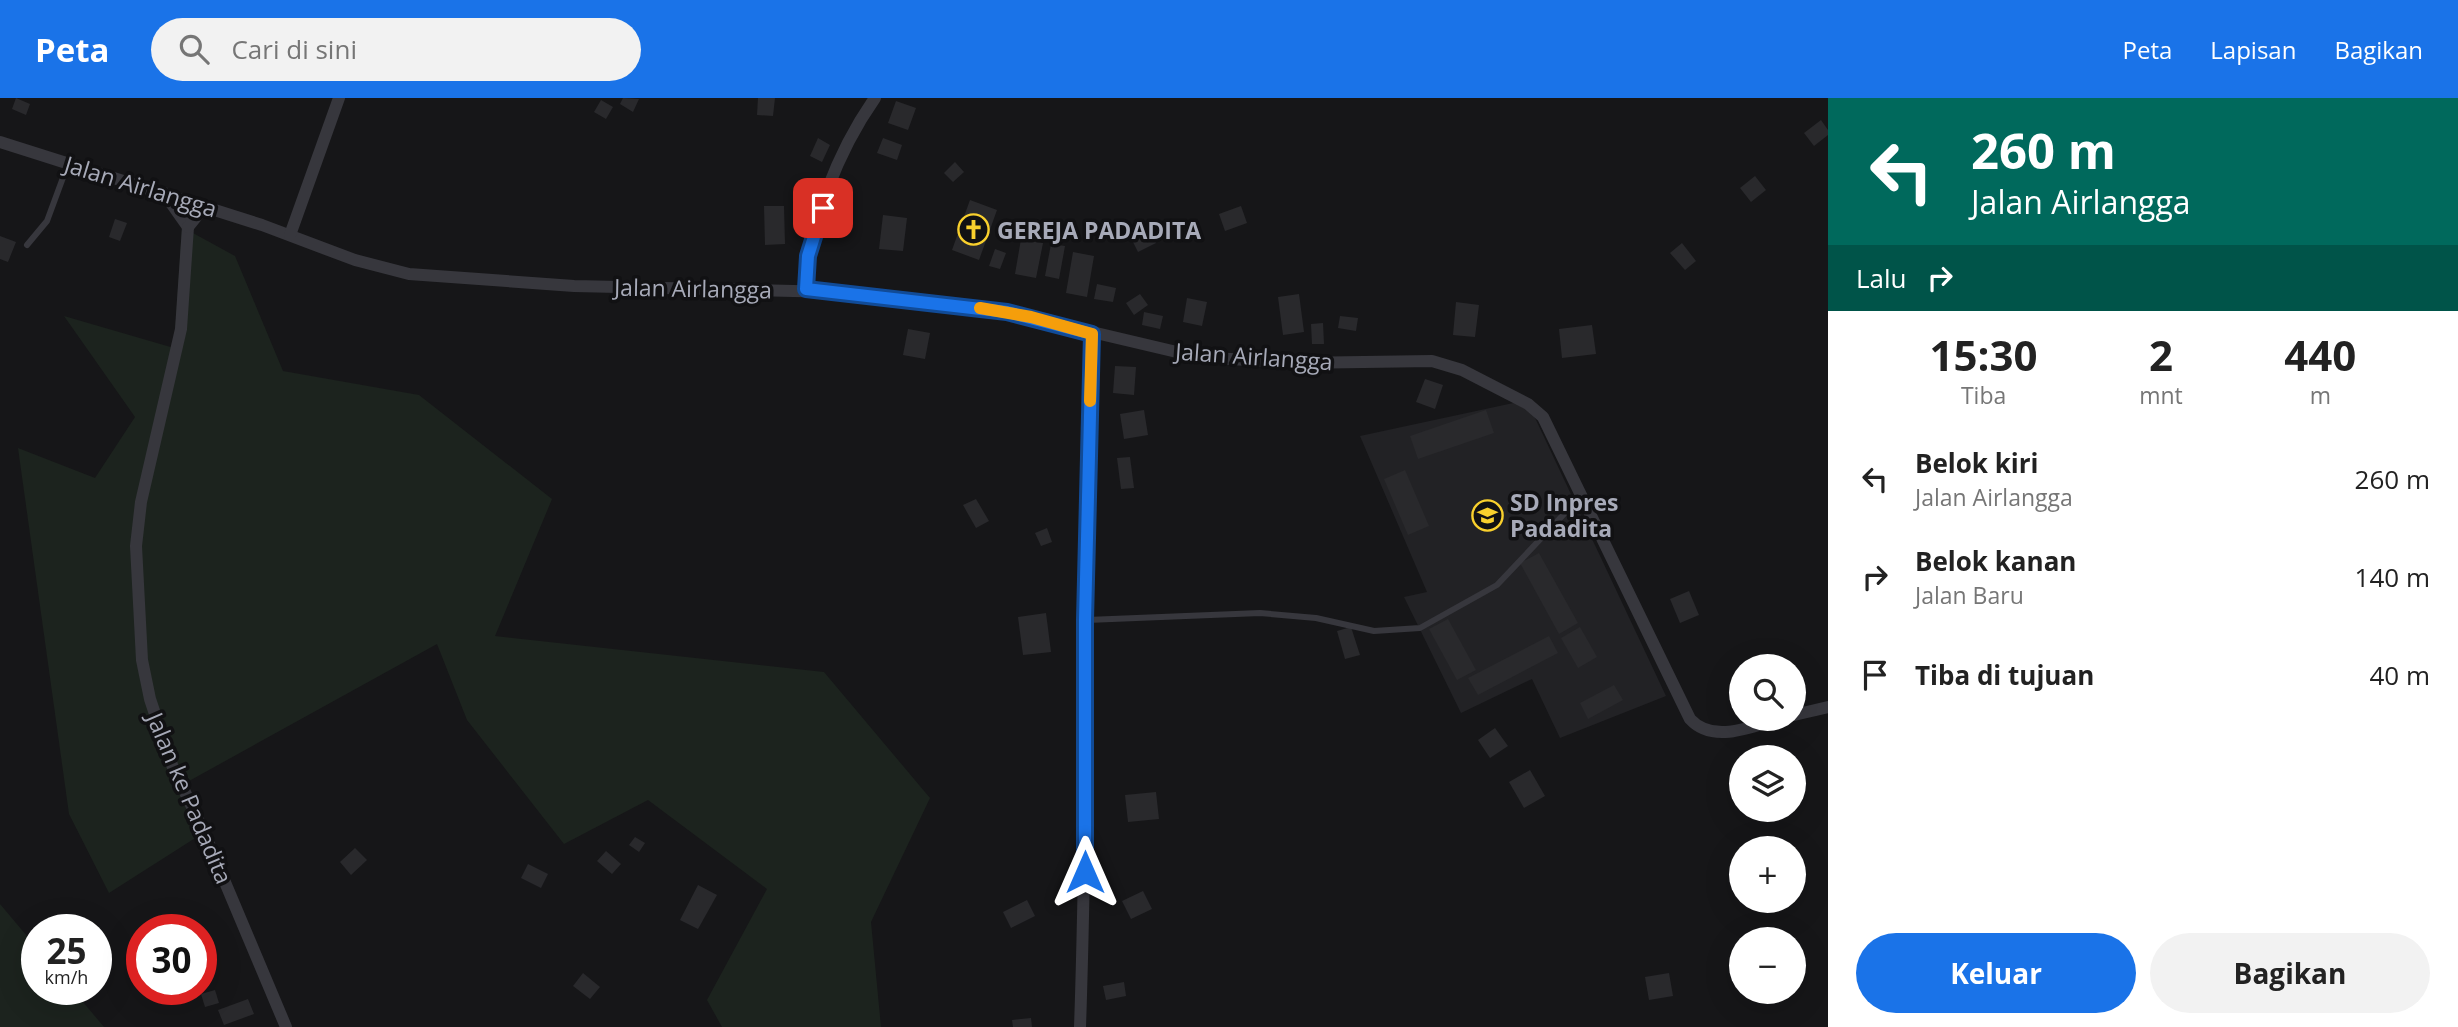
<!DOCTYPE html>
<html lang="id">
<meta charset="utf-8">
<style>
:root{--surface:#fff;--page:#f2f2f2;--text:#222;--muted:#767676;--accent:#1a73e8}
body{margin:0;font-family:"Open Sans",sans-serif;background:var(--page);color:var(--text);height:100vh;display:flex;flex-direction:column;font-size:26px;white-space:nowrap}
*{box-sizing:border-box;margin:0}
p{font-size:23px;color:var(--muted)}
.icon{flex:none;width:38px;height:38px;fill:none;stroke:currentColor;stroke-width:2;stroke-linecap:round;stroke-linejoin:round}
.map{position:relative;flex:1;overflow:hidden}
.details{display:flex;flex-direction:column;background:var(--surface);width:630px}
.details>*{flex:none}
.top-card{background:#00695c;color:#fff;overflow:hidden}
.controls{position:absolute;left:1729px;top:556px;display:grid;gap:14px}
.controls a{display:grid;place-items:center;width:77px;height:77px;border-radius:50%;background:var(--surface);box-shadow:0 7px 28px #0002;font-size:35px}
.speed{position:absolute;left:21px;top:816px;display:flex;gap:14px;font-size:35px;font-weight:700;text-align:center}
.speed>*{display:grid;place-content:center;width:91px;height:91px;border-radius:50%;background:var(--surface);box-shadow:0 7px 28px #0002;line-height:1}
.speed small{font-size:18px;font-weight:400}
.speed .limit{border:10px solid #d22;background:#fff;color:#111}
.pin{position:absolute;display:grid;place-items:center;width:60px;height:60px;color:#fff;margin:-30px;border-radius:14px;box-shadow:0 4px 10px #0006}
.me{position:absolute;width:77px;margin:-38px;rotate:0deg;stroke-linejoin:round;filter:drop-shadow(0 0 5px #0008)}
.turn{display:flex;align-items:center;gap:24px;height:147px;padding:0 28px;font-size:32px}
.turn .icon{width:91px;height:91px;stroke-width:2.5}
.turn b{display:block;font-size:49px;line-height:60px}
.then{display:flex;align-items:center;height:66px;padding:0 28px;background:#0003;gap:14px;font-size:26px}
.eta{display:flex;justify-content:space-evenly;align-items:center;height:119px;text-align:center}
.eta b{font-size:42px;font-weight:700;line-height:49px}
.button{display:flex;gap:14px;margin-top:auto;padding:14px 28px}
.button a{flex:1;height:80px;border-radius:42px;background:var(--accent);color:#fff;font-size:28px;font-weight:700;line-height:80px;text-align:center}
.button a+a{background:var(--page);color:var(--text)}
ul{padding:0;list-style:none}
li{display:flex;align-items:center;gap:21px;height:98px;padding:0 28px}
li div{flex:1}
li b{display:block;font-size:26px}
li em{font-style:normal}
header{display:flex;align-items:center;gap:42px;box-sizing:border-box;height:98px;padding:0 35px;background:var(--accent);color:#fff}
header strong{font-size:33px}
nav{display:flex;gap:38px;margin-inline-start:auto;font-size:24px}
.search{width:490px;height:63px;background:var(--page);display:flex;align-items:center;gap:18px;box-sizing:border-box;padding:0 24px;border-radius:38px;color:var(--muted);font-size:26px}
main{display:flex;flex:1;min-height:0}
.map>svg:first-child{display:block}
.built{fill:#222225}
.green{fill:#1c231e}
.building{fill:#29292c}
.lines{fill:none;stroke-linecap:round;stroke-linejoin:round}
.lane{stroke:#37373d;stroke-width:6}
.street{stroke:#37373d;stroke-width:12}
.route-casing{stroke:#114b97;stroke-width:18}
.route{stroke:#1a73e8;stroke-width:12}
.slow{stroke:#f59e0b;stroke-width:12}
.labels{text-anchor:middle;dominant-baseline:central;stroke-width:7;stroke-linejoin:round;paint-order:stroke}
.street-label{font-size:23px;fill:#a7aab8;stroke:#111113}
.poi-label{font-size:23px;font-weight:bold;fill:#a7aab8;stroke:#111113;text-anchor:start}
</style>
<header>
<strong>Peta</strong>
<div class="search"><svg class="icon" aria-label="search" viewBox="0 0 24 24"><circle cx="10" cy="10" r="6"/><path d="M15 15l6 6"/></svg>Cari di sini</div>
<nav><a>Peta</a><a>Lapisan</a><a>Bagikan</a></nav>
</header>
<main>
<div class="map">
<svg width="1828" height="929" viewBox="0 0 1828 929">
<rect width="100%" height="100%" fill="#161618"/>
<path class="built" d="M 1518,304 L 1531,313 L 1536,322 L 1666,598 L 1560,640 L 1532,581 L 1461,615 L 1404,499 L 1427,494 L 1360,338 Z"/>
<g class="green">
<path d="M 182,129 L 235,158 L 283,273 L 419,297 L 552,401 L 495,538 L 824,574 L 930,700 L 871,824 L 881,929 L 722,929 L 707,902 L 767,791 L 648,702 L 564,746 L 467,622 L 437,546 L 180,688 L 200,737 L 109,795 L 69,716 L 18,350 L 95,380 L 135,319 L 64,218 L 174,250 Z"/>
<path d="M 0,806 L 37,850 L 37,891 L 72,891 L 104,929 L 0,929 Z"/>
</g>
<g class="building">
<path d="M 16,0 L 30,6 L 26,17 L 12,11 Z"/>
<path d="M 623,0 L 639,1 L 633,14 L 620,6 Z"/>
<path d="M 758,0 L 775,0 L 773,18 L 757,17 Z"/>
<path d="M 601,2 L 613,9 L 606,21 L 594,14 Z"/>
<path d="M 896,3 L 916,10 L 908,32 L 888,25 Z"/>
<path d="M 1821,22 L 1828,32 L 1828,37 L 1814,48 L 1804,35 Z"/>
<path d="M 818,40 L 830,47 L 822,64 L 810,58 Z"/>
<path d="M 883,40 L 902,47 L 897,62 L 877,55 Z"/>
<path d="M 955,64 L 964,74 L 953,84 L 944,75 Z"/>
<path d="M 1755,78 L 1766,92 L 1751,104 L 1740,90 Z"/>
<path d="M 970,102 L 997,112 L 979,162 L 952,152 Z"/>
<path d="M 764,108 L 784,108 L 785,146 L 765,147 Z"/>
<path d="M 1241,108 L 1247,125 L 1225,133 L 1219,116 Z"/>
<path d="M 883,117 L 907,120 L 903,153 L 879,151 Z"/>
<path d="M 115,121 L 127,125 L 120,143 L 109,139 Z"/>
<path d="M 1147,127 L 1156,145 L 1138,154 L 1129,136 Z"/>
<path d="M 0,138 L 16,144 L 8,164 L 0,161 Z"/>
<path d="M 1021,141 L 1043,145 L 1036,180 L 1015,176 Z"/>
<path d="M 1682,145 L 1696,163 L 1685,172 L 1670,155 Z"/>
<path d="M 1051,146 L 1065,148 L 1059,181 L 1045,178 Z"/>
<path d="M 995,151 L 1006,155 L 1000,171 L 989,168 Z"/>
<path d="M 1073,154 L 1094,158 L 1087,199 L 1066,195 Z"/>
<path d="M 1097,186 L 1116,190 L 1113,204 L 1094,201 Z"/>
<path d="M 1140,196 L 1148,207 L 1134,217 L 1126,205 Z"/>
<path d="M 1299,196 L 1304,234 L 1283,237 L 1278,199 Z"/>
<path d="M 1187,200 L 1207,204 L 1202,228 L 1183,224 Z"/>
<path d="M 1456,204 L 1479,207 L 1475,239 L 1453,237 Z"/>
<path d="M 1144,214 L 1163,218 L 1160,231 L 1142,227 Z"/>
<path d="M 1340,218 L 1358,220 L 1356,233 L 1338,230 Z"/>
<path d="M 1323,225 L 1324,246 L 1312,246 L 1311,226 Z"/>
<path d="M 1592,227 L 1596,256 L 1562,260 L 1559,231 Z"/>
<path d="M 908,231 L 930,235 L 925,261 L 903,257 Z"/>
<path d="M 1115,268 L 1136,269 L 1134,297 L 1113,295 Z"/>
<path d="M 1425,281 L 1443,287 L 1435,311 L 1416,304 Z"/>
<path d="M 1144,312 L 1148,337 L 1124,341 L 1120,316 Z"/>
<path d="M 1486,312 L 1494,335 L 1418,361 L 1410,338 Z"/>
<path d="M 1130,359 L 1134,390 L 1121,391 L 1117,360 Z"/>
<path d="M 1405,372 L 1429,428 L 1408,437 L 1384,381 Z"/>
<path d="M 976,401 L 989,423 L 976,430 L 963,407 Z"/>
<path d="M 1047,430 L 1052,444 L 1041,448 L 1035,435 Z"/>
<path d="M 1539,455 L 1578,525 L 1559,536 L 1520,465 Z"/>
<path d="M 1689,493 L 1699,517 L 1680,525 L 1670,501 Z"/>
<path d="M 1046,515 L 1051,554 L 1023,557 L 1018,519 Z"/>
<path d="M 1448,521 L 1476,572 L 1457,582 L 1429,531 Z"/>
<path d="M 1351,529 L 1360,557 L 1345,561 L 1337,533 Z"/>
<path d="M 1580,529 L 1597,559 L 1578,570 L 1561,540 Z"/>
<path d="M 1549,538 L 1558,555 L 1478,597 L 1468,580 Z"/>
<path d="M 1614,587 L 1623,602 L 1588,621 L 1580,605 Z"/>
<path d="M 1495,630 L 1508,648 L 1490,660 L 1478,642 Z"/>
<path d="M 1530,672 L 1545,698 L 1524,710 L 1509,684 Z"/>
<path d="M 1156,694 L 1159,721 L 1128,724 L 1125,697 Z"/>
<path d="M 635,739 L 645,745 L 639,754 L 629,747 Z"/>
<path d="M 355,750 L 367,762 L 351,777 L 340,764 Z"/>
<path d="M 606,753 L 621,766 L 612,776 L 597,763 Z"/>
<path d="M 528,766 L 548,776 L 541,790 L 521,780 Z"/>
<path d="M 698,787 L 717,797 L 698,831 L 680,822 Z"/>
<path d="M 1143,793 L 1152,811 L 1131,821 L 1122,803 Z"/>
<path d="M 1027,802 L 1035,818 L 1011,830 L 1003,814 Z"/>
<path d="M 583,875 L 600,889 L 590,901 L 573,888 Z"/>
<path d="M 1669,875 L 1673,898 L 1649,902 L 1645,879 Z"/>
<path d="M 1124,884 L 1126,898 L 1106,902 L 1103,888 Z"/>
<path d="M 215,892 L 219,905 L 205,909 L 201,896 Z"/>
<path d="M 248,901 L 254,916 L 224,927 L 218,912 Z"/>
<path d="M 1031,920 L 1032,929 L 1013,929 L 1012,922 Z"/>
</g>
<g class="lines">
<g class="lane">
<path d="M 27,147 L 47,123 L 68,66"/>
<path d="M 1087,522 L 1260,515 L 1316,520 L 1374,533 L 1420,530 L 1497,487 L 1581,398"/>
</g>
<g class="street">
<path d="M 0,44 L 262,127 L 355,162 L 409,176 L 574,188 L 836,194 L 1007,214 L 1198,259 L 1295,265 L 1432,263 L 1462,272 L 1528,306 L 1543,319 L 1690,621 C 1713,646 1750,629 1778,621"/>
<path d="M 164,95 L 188,129"/>
<path d="M 188,129 L 181,231 L 141,404 L 136,448 L 142,562 L 150,601 L 172,667 L 203,732 L 286,929"/>
<path d="M 188,129 L 205,108"/>
<path d="M 290,137 L 339,0"/>
<path d="M 806,191 C 807,129 839,51 875,0"/>
<path d="M 1794,617 L 1828,609"/>
<path d="M 1080,929 C 1088,698 1086,467 1092,236"/>
</g>
</g>
<g class="lines">
<defs>
<path id="route" d="M 823,110 L 808,158 L 806,191 L 1007,214 L 1092,236 L 1085,522 L 1085,774"/>
</defs>
<use href="#route" class="route-casing"/>
<use href="#route" class="route"/>
<path class="slow" d="M 980,210 L 1031,219 L 1092,236 L 1090,303"/>
</g>
<defs>
<symbol id="church-ring" viewBox="-11 -11 22 22"><circle r="9.5" fill="#111113" stroke="#f9d02d" stroke-width="1.5"/><path d="M-1.2-6h2.4v3.5h3.3v2.4h-3.3V6h-2.4V-.1h-3.3v-2.4h3.3Z" fill="#f9d02d"/></symbol>
<symbol id="school-ring" viewBox="-11 -11 22 22"><circle r="9.5" fill="#111113" stroke="#f9d02d" stroke-width="1.5"/><path d="M0-5L7-2L0 1L-7-2ZM-4 1L0 2.5L4 1V4Q0 6-4 4Z" fill="#f9d02d"/></symbol>
</defs>
<g fill-rule="evenodd">
<use href="#church-ring" x="956" y="114" width="35" height="35"/>
<use href="#school-ring" x="1470" y="400" width="35" height="35"/>
</g>
<g class="labels">
<g class="street-label">
<text transform="translate(141 88) rotate(17)">Jalan Airlangga</text>
<text transform="translate(693 190) rotate(1)">Jalan Airlangga</text>
<text transform="translate(1254 258) rotate(4)">Jalan Airlangga</text>
<text transform="translate(190 700) rotate(67)">Jalan ke Padadita</text>
</g>
<g class="poi-label">
<text x="997" y="132">GEREJA PADADITA</text>
<text x="1510" y="404">SD Inpres<tspan x="1510" dy="26">Padadita</tspan></text>
</g>
</g>
</svg>
<div class="controls">
<a><svg class="icon" aria-label="search" viewBox="0 0 24 24"><circle cx="10" cy="10" r="6"/><path d="M15 15l6 6"/></svg></a>
<a><svg class="icon" aria-label="layers" viewBox="0 0 24 24"><path d="M12 4l9 5-9 5-9-5zM3 14l9 5 9-5"/></svg></a>
<a>+</a>
<a>−</a>
</div>
<div class="speed"><div>25<small>km/h</small></div><div class="limit">30</div></div>
<div class="pin" style="left:823px;top:110px;background:#d93025"><svg class="icon" aria-label="arrive" viewBox="0 0 24 24"><path d="M6 21V4h12l-3 4 3 4H6"/></svg></div>
<svg class="me" style="left:1085px;top:774px" viewBox="-20 -20 40 40"><path d="M0-17L14 15 0 8-14 15z" fill="#1a73e8" stroke="#fff" stroke-width="4"/></svg>
</div>
<section class="details">
<div class="top-card">
<div class="turn"><svg class="icon" aria-label="left" viewBox="0 0 24 24"><path d="M17 20v-9H6M10 6l-5 5 5 5"/></svg><div><b>260 m</b>Jalan Airlangga</div></div>
<div class="then">Lalu<svg class="icon" aria-label="right" viewBox="0 0 24 24"><path d="M7 20v-9h11M14 6l5 5-5 5"/></svg></div>
</div>
<div class="eta">
<div><b>15:30</b><p>Tiba</p></div>
<div><b>2</b><p>mnt</p></div>
<div><b>440</b><p>m</p></div>
</div>
<ul>
<li><svg class="icon" aria-label="left" viewBox="0 0 24 24"><path d="M17 20v-9H6M10 6l-5 5 5 5"/></svg><div><b>Belok kiri</b><p>Jalan Airlangga</p></div><em>260 m</em></li>
<li><svg class="icon" aria-label="right" viewBox="0 0 24 24"><path d="M7 20v-9h11M14 6l5 5-5 5"/></svg><div><b>Belok kanan</b><p>Jalan Baru</p></div><em>140 m</em></li>
<li><svg class="icon" aria-label="arrive" viewBox="0 0 24 24"><path d="M6 21V4h12l-3 4 3 4H6"/></svg><div><b>Tiba di tujuan</b></div><em>40 m</em></li>
</ul>
<div class="button"><a>Keluar</a><a>Bagikan</a></div>
</section>
</main>
